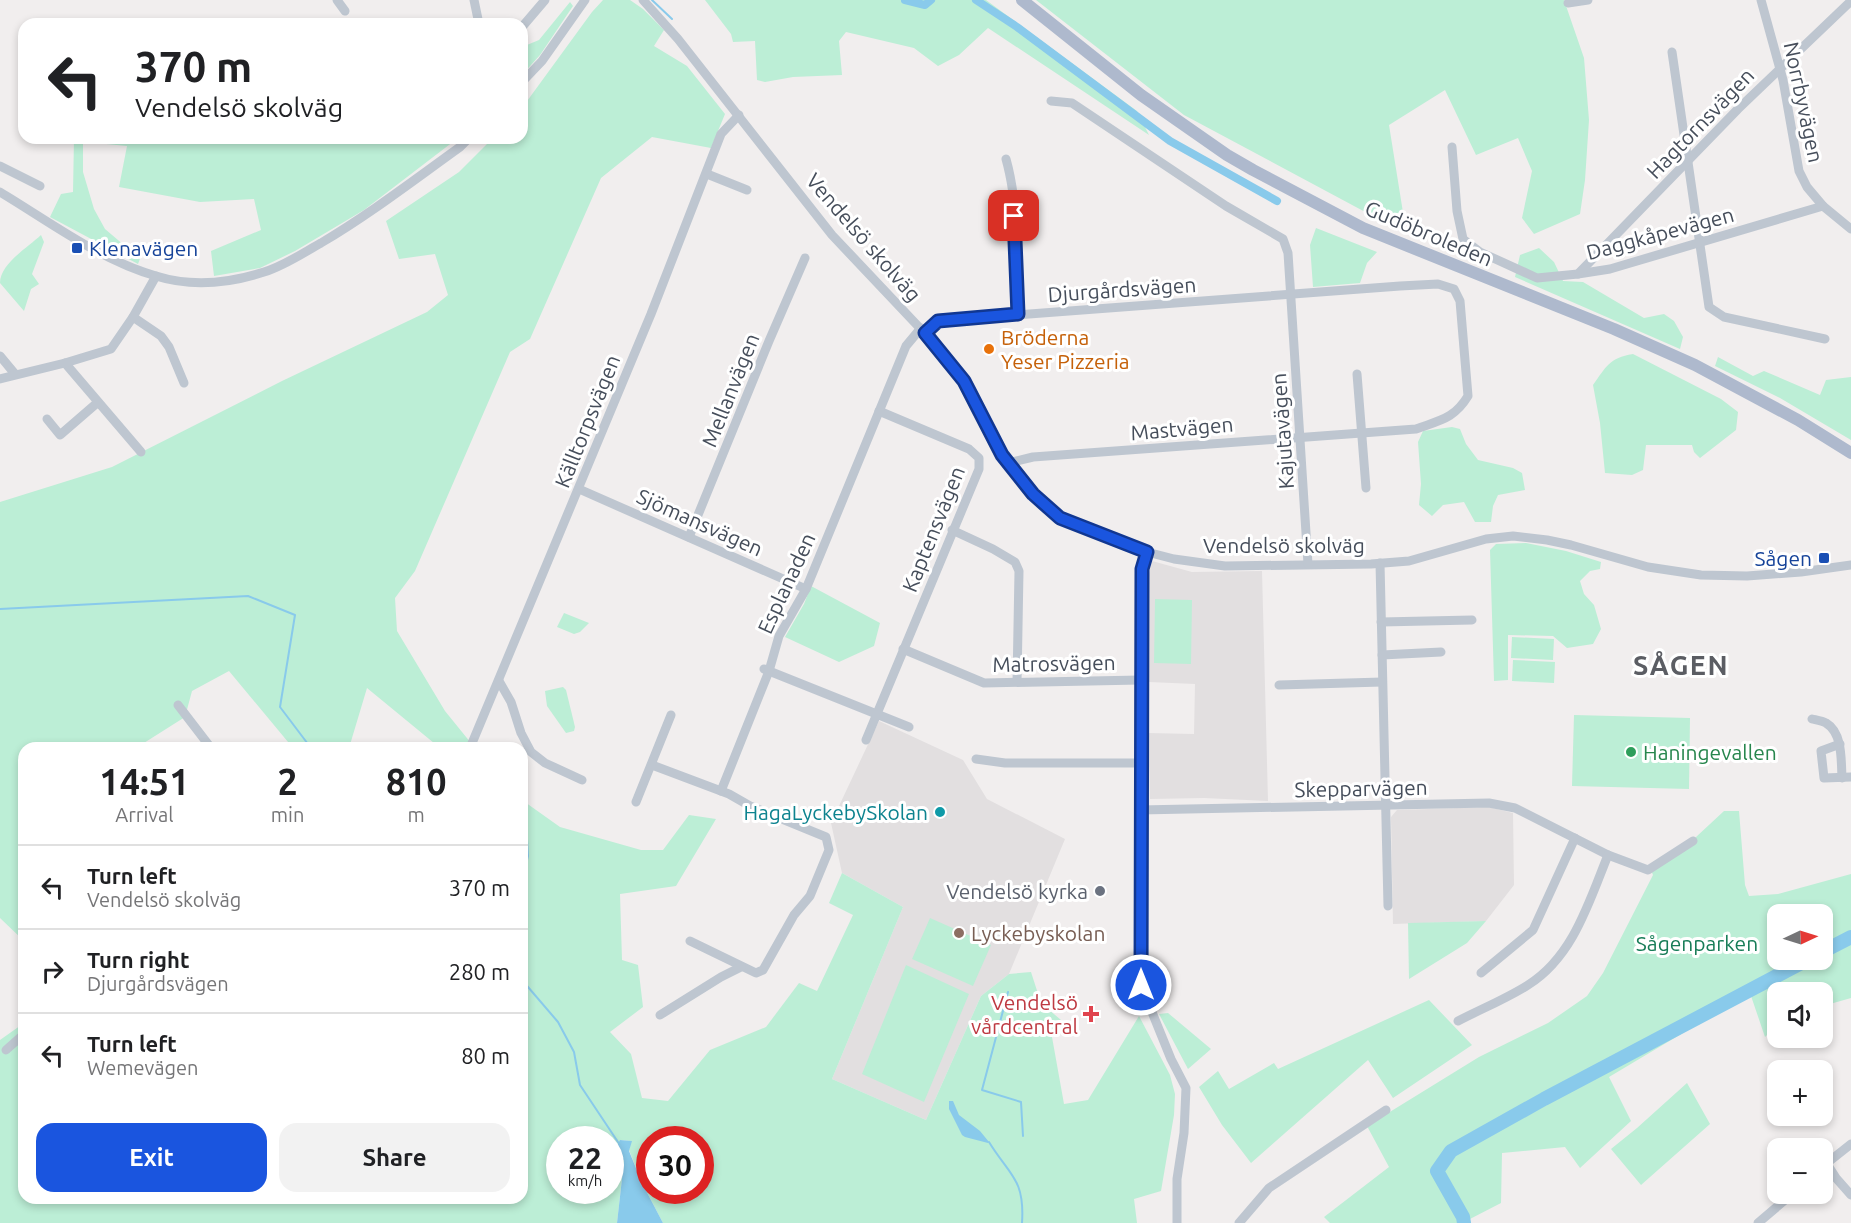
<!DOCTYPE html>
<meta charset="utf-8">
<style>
:root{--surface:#fff;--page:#f2f2f2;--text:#202124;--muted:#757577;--line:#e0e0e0;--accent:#1a55df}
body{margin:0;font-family:Ubuntu,sans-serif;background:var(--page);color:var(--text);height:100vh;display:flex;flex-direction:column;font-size:22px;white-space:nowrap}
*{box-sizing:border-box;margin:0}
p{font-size:20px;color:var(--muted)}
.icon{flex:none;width:33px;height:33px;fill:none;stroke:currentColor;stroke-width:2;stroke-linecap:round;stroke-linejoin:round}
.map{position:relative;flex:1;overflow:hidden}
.details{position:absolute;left:18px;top:742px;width:510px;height:462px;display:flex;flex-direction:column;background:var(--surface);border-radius:18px;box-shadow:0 3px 9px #0003}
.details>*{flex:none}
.guide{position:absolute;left:18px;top:18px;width:510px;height:126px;border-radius:18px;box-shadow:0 3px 9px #0003;background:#fff;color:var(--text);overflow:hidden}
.needle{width:39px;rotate:86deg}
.controls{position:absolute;left:1767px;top:904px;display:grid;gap:12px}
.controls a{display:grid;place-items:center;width:66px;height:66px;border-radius:12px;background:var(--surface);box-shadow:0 3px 9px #0003;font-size:30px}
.speed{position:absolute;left:546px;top:1126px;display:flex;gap:12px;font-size:30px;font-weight:700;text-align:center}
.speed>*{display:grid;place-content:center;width:78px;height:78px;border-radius:50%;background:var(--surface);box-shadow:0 3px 9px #0003;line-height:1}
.speed small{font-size:15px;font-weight:400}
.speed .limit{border:9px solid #d22;background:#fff;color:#111}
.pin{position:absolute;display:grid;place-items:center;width:51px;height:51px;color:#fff;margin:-26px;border-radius:12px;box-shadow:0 3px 9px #0006}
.me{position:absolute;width:66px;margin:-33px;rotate:0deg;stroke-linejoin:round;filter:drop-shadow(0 0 4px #0008)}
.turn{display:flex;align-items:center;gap:21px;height:126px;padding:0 18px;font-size:27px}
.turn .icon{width:78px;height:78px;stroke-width:2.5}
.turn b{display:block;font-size:42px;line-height:51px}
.eta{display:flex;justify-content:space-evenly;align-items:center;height:102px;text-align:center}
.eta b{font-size:36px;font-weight:600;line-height:42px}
.cta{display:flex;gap:12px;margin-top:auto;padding:12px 18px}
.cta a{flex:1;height:69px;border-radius:18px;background:var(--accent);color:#fff;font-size:24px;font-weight:600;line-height:69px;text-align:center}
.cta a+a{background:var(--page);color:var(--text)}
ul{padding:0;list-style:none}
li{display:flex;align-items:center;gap:18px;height:84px;padding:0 18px;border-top:2px solid var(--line)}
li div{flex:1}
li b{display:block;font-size:22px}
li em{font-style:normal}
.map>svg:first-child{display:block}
.education{fill:#e2dfe0}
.green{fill:#bceed6;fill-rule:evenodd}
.water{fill:#89caeb}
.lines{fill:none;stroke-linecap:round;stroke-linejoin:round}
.stream{stroke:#89caeb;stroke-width:2}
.canal{stroke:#89caeb;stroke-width:8}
.river{stroke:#89caeb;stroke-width:14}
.minor{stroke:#bec6d0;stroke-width:9}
.major{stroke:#aeb9cd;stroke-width:12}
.route-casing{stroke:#113791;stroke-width:15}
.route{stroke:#1a55df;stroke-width:10}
.transit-dot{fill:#1a4fb4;stroke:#fff;stroke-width:2}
.food-dot{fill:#e8710a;stroke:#fff;stroke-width:2}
.leisure-dot{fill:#2e9e5b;stroke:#fff;stroke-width:2}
.culture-dot{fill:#0f9aa8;stroke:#fff;stroke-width:2}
.worship-dot{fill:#6b7280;stroke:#fff;stroke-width:2}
.education-dot{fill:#8d6e63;stroke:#fff;stroke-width:2}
.health-dot{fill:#e0444e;stroke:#fff;stroke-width:2}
.labels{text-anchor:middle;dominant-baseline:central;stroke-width:6;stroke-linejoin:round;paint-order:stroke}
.street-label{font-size:21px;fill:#464e5b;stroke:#fff}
.transit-label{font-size:21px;fill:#164399;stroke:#fff;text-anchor:start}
.food-label{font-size:21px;fill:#c56008;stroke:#fff;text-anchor:start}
.leisure-label{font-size:21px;fill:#27864d;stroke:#fff;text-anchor:start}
.culture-label{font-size:21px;fill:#0d838f;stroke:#fff;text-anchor:end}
.worship-label{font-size:21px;fill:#5b616d;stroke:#fff;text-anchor:end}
.education-label{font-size:21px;fill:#785e54;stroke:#fff;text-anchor:start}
.park-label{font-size:21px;fill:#177c57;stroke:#fff}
.health-label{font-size:21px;fill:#be3a42;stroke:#fff;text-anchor:end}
.district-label{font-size:27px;font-weight:bold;letter-spacing:1.5px;fill:#5b5d63;stroke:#fff}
</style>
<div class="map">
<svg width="1851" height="1223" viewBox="0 0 1851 1223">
<rect width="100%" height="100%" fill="#f1eeee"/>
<g class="education">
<path d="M 1152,561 L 1192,572 L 1262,571 L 1268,801 L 1204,798 L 1150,799 L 1148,733 L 1194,734 L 1195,684 L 1149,682 L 1148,577 Z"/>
<path d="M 879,721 L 963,760 L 987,799 L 1065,839 L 1009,974 L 981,996 L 926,1120 L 832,1079 L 903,907 L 842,873 L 831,823 Z"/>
<path d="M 1489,807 L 1513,813 L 1514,885 L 1486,921 L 1393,924 L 1391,817 L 1397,810 Z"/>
</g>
<g class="green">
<path d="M 603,0 L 630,0 L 643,9 L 664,30 L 654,46 L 687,66 L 725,114 L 711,148 L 652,137 L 601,178 L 530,339 L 510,352 L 415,571 L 395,598 L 397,631 L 445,711 L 475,748 L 440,748 L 367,688 L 349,748 L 293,748 L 229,671 L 192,691 L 185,717 L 136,748 L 24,748 L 24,941 L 0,918 L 0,502 L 112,467 L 282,381 L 427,312 L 448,295 L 435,254 L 399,259 L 386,221 L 459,172 L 493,138 L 522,138 L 522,108 L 592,12 Z"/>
<path d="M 705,0 L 986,0 L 1137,111 L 1149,135 L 988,28 L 959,55 L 938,66 L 914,48 L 846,32 L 839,41 L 842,75 L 793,77 L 765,82 L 757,80 L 755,41 L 733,42 L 731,34 Z"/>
<path d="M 1036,0 L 1564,0 L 1584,58 L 1589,120 L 1585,180 L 1580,214 L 1534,234 L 1522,218 L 1532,171 L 1518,138 L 1476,155 L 1445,90 L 1389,125 L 1405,225 L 1382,221 L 1184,115 Z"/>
<path d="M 570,2 L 573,6 L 540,55 L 522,75 L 522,47 L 539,40 Z"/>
<path d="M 74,138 L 83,138 L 83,172 L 94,209 L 105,229 L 125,246 L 141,256 L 138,264 L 50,217 L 61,194 L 73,192 Z"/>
<path d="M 97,138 L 270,138 L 277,141 L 297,138 L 458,138 L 364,210 L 295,251 L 260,268 L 214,276 L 211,251 L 261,230 L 254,199 L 200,202 L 119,187 L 127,146 L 96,143 Z"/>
<path d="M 1316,228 L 1377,252 L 1367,263 L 1360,283 L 1313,287 L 1310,245 Z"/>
<path d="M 41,235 L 44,242 L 32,274 L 39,284 L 31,289 L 24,311 L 0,283 C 0,264 27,248 41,235 Z"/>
<path d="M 1539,248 L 1554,262 L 1563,281 L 1583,282 L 1644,318 L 1664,314 L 1674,321 L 1683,337 L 1680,349 L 1515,277 L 1520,255 Z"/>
<path d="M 1633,354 L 1721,399 L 1738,412 L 1736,430 L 1700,458 L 1694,452 L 1692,445 L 1646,445 L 1643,470 L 1632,475 L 1605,473 L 1600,423 L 1593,385 C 1606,367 1609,358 1633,354 Z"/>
<path d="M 1718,357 L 1753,376 L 1764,371 L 1820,395 L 1826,380 L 1851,377 L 1851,440 L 1780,398 L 1715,366 Z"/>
<path d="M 1452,427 L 1460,429 L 1466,444 L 1478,460 L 1513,468 L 1522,473 L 1525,490 L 1498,495 L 1493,506 L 1491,522 L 1475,522 L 1464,502 L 1443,505 L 1432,516 L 1419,505 L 1421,484 L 1418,442 L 1423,431 Z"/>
<path d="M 1526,543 L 1566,551 L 1601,562 L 1600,569 L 1590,571 L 1580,581 L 1584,594 L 1594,605 L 1601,629 L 1593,644 L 1567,648 L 1553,636 L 1508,635 L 1508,680 L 1494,681 L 1490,550 L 1496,544 Z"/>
<path d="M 811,586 L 880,623 L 874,646 L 839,662 L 785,637 L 804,604 Z"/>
<path d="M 1155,599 L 1192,600 L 1191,664 L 1154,663 Z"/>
<path d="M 564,613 L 589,623 L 580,632 L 574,634 L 557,627 Z"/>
<path d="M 1512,637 L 1554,639 L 1553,660 L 1511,658 Z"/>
<path d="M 1513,660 L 1555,662 L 1554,683 L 1512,681 Z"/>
<path d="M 563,687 L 566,690 L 575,727 L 574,731 L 566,733 L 547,706 L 545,691 Z"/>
<path d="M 1574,715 L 1690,718 L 1689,789 L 1572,786 Z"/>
<path d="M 522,800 L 560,827 L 641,850 L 663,850 L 689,815 L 716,819 L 676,886 L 620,894 L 622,960 L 638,965 L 643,1007 L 610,1032 L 631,1054 L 642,1098 L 668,1101 L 710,1050 L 766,1027 L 799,983 L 817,991 L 853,915 L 829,903 L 842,873 L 903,907 L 832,1079 L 926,1120 L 981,996 L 1009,974 L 1031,972 L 1041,1003 L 1061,1020 L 1052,1037 L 1064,1104 L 1088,1100 L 1139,1016 L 1170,1075 L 1175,1094 L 1174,1115 L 1161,1191 L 1134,1199 L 1137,1223 L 663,1223 L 642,1183 L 629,1150 L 631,1141 L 621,1140 L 615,1150 L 624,1161 L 617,1223 L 0,1223 L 0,1040 L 24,1023 L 24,1198 L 155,1198 L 161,1204 L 167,1198 L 522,1198 ZM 560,1140 L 610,1140 L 610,1191 L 560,1191 ZM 650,1140 L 700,1140 L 700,1191 L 650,1191 Z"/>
<path d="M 1724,811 L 1739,811 L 1745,885 L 1749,896 L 1778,894 L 1851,874 L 1851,998 L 1823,1006 L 1822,993 L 1778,993 L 1777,1025 L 1765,1037 L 1750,993 L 1609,1077 L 1631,1121 L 1580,1168 L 1565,1147 L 1502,1153 L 1501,1203 L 1468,1220 L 1469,1223 L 1330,1223 L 1324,1217 L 1389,1167 L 1367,1126 L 1479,1057 L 1548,1023 L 1587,996 L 1603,973 L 1653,875 L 1651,870 L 1682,850 ZM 1778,915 L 1822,915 L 1822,960 L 1778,960 Z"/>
<path d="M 930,918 L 991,945 L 973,986 L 912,959 Z"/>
<path d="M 1486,921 L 1467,943 L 1409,979 L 1408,923 Z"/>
<path d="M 906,965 L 969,994 L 924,1102 L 862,1074 Z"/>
<path d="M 1429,1000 L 1472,1045 L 1393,1098 L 1368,1060 L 1251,1163 L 1222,1125 L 1199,1087 L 1218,1071 L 1229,1089 L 1274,1063 L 1278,1069 Z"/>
<path d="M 1168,1013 L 1211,1049 L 1188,1069 L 1159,1014 Z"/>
<path d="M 1687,1083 L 1710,1124 L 1641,1185 L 1611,1149 L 1637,1128 Z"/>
</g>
<g class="water">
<path d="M 949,1101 L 953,1101 L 959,1115 L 980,1131 L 989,1142 L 988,1143 L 965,1137 L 962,1135 L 949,1109 Z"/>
<path d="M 620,1140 L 632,1141 L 629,1151 L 642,1183 L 663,1223 L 617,1223 L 624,1161 L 615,1150 Z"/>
</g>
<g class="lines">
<g class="stream">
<path d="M 652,0 L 672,19"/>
<path d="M 0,609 L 248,596 L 295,615 L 280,707 L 311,748"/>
<path d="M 522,882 L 528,856 L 526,822"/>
<path d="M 522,916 L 526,931 L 522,941"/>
<path d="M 522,980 L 558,1022 L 574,1052 L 580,1085 L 620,1145"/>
<path d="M 1008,992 L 982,1090 L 1021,1102 L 1023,1136"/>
<path d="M 989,1142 C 1009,1175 1025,1178 1022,1223"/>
</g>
<g class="canal">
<path d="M 905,0 L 925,5 L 931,0"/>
<path d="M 976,0 L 1017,27 L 1170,141 L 1277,201"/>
</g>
<g class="river">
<path d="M 1822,952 L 1851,937"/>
<path d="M 1464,1223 L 1463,1217 L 1437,1171 L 1451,1151 L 1544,1099 L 1807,960"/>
</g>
<g class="minor">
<path d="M 337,0 L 345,11"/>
<path d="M 474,0 L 479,24"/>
<path d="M 643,0 L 678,39 L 832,235 L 934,343 L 964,381 L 1008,463 L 1033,494 L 1060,518 L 1147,552 L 1174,559 L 1225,566 L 1371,564 L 1409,561 L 1486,539 L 1513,536 L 1547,540 L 1571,545 L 1648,567 L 1701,575 L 1747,576 L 1801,572 L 1851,565"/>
<path d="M 1761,0 L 1783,80 L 1799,171 L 1807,187 L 1823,206 L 1851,229"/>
<path d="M 1568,3 L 1588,0"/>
<path d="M 522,27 L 545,0"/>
<path d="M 1672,52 L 1709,307 L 1724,317 L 1825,339"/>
<path d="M 522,82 L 542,61 L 585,0"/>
<path d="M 1051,101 L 1072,103 L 1226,206 L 1283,239 L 1288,253 L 1308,564"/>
<path d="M 1452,147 L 1457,211 L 1463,239 L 1480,252 L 1537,278 L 1578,274 L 1610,269 L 1823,206"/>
<path d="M 1006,159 C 1019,205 1018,266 1018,314"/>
<path d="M 0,166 L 40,186"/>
<path d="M 707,174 L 747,190"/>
<path d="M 0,192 C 50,222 100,260 156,276 C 191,287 230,283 264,272 C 284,266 303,253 321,243 C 370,214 414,180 460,147 L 469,138"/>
<path d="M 1578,274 L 1738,109 L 1851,1"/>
<path d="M 133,317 L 161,336 L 169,347 L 184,383"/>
<path d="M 925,333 L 938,321 L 1400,286 L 1438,284 L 1454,289 L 1460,301 L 1468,396 C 1454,419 1440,420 1416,429 L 1033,457 L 1008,463"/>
<path d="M 0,356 L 15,374"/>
<path d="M 65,363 L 141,452"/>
<path d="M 1357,374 L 1366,488"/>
<path d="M 0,379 L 65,363 L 111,349 L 133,317 L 156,276"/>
<path d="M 47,419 L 60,435 L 97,403"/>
<path d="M 579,489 L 806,589"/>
<path d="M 952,530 L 993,549 L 1015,562 L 1019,571 L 1017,682"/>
<path d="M 689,537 L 769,341 L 805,258"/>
<path d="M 1147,552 L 1142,569 L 1141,985 L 1171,1059 L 1186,1088 L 1184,1133 L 1177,1179 L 1177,1223"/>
<path d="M 1380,563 L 1388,906"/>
<path d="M 1381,622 L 1472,620"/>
<path d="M 903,649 L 984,683 L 1140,680"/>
<path d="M 1382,655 L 1441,652"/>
<path d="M 764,669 L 909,727"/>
<path d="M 499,681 L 511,702 L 521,733 L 531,752 L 545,763 L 582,780"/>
<path d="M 1279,685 L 1382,682"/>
<path d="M 178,705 L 211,748"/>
<path d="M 1812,719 C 1816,720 1822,721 1826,723 C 1843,733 1841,761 1842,778"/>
<path d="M 866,740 L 979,469 L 979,458 L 969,449 L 879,411"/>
<path d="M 1840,744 L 1821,751 L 1824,778 L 1851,777"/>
<path d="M 470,748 L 651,314 L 721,134 L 739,115"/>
<path d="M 976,759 L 1005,763 L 1140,763"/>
<path d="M 652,765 L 729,794 L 750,806 L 826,837 L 829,850 L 810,896 L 794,915 L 763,970 L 756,973 L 690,941"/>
<path d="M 721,791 L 769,671 L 779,636 L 806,589 L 906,346 L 921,328"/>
<path d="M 636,802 L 671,715"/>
<path d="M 1140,810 L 1489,803 L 1515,808 L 1608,855 L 1648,870 L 1693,841"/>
<path d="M 1481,973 L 1533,930 L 1575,838"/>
<path d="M 660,1015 L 721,977 L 741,967"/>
<path d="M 1458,1021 C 1481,1009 1506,999 1528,985 C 1573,957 1589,902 1608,855"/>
<path d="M 6,1050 L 24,1034"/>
<path d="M 1827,1164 L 1836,1178 L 1851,1195"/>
<path d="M 1822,1167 L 1851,1144"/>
<path d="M 1239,1223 L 1269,1188 L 1386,1110"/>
<path d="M 1758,1223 L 1792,1194"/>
</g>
<path class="major" d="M 1022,0 L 1141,95 L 1227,155 L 1253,170 L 1363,228 L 1614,329 L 1695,365 L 1798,420 L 1851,453"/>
</g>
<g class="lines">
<defs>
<path id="route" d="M 1014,216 L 1018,314 L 938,321 L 925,333 L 964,381 L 1002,455 L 1033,494 L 1060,518 L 1147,552 L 1142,569 L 1141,985"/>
</defs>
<use href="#route" class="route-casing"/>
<use href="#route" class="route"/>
</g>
<g class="transit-dot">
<rect x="71" y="242" width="12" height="12" rx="3"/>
<rect x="1818" y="552" width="12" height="12" rx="3"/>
</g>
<circle class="food-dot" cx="989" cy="349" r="6"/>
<circle class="leisure-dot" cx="1631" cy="752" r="6"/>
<circle class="culture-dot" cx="940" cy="812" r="6"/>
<circle class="worship-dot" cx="1100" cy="891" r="6"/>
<circle class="education-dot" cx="959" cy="933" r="6"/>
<path class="health-dot" d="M1088 1005h6v6h6v6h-6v6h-6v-6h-6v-6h6z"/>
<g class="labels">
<g class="street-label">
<text transform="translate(1804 102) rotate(78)">Norrbyvägen</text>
<text transform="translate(1700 123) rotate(-46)">Hagtornsvägen</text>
<text transform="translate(1429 233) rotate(23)">Gudöbroleden</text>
<text transform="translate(1660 233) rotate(-15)">Daggkåpevägen</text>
<text transform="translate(864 237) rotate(49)">Vendelsö skolväg</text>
<text transform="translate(1122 289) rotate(-4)">Djurgårdsvägen</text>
<text transform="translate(730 390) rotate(-68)">Mellanvägen</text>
<text transform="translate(587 421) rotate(-68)">Källtorpsvägen</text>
<text transform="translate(1182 428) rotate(-5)">Mastvägen</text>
<text transform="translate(1282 431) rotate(-94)">Kajutavägen</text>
<text transform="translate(700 522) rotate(24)">Sjömansvägen</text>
<text transform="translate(933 529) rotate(-68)">Kaptensvägen</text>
<text x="1284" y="545">Vendelsö skolväg</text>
<text transform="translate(786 583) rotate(-65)">Esplanaden</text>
<text transform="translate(1054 663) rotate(-1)">Matrosvägen</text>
<text transform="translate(1361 788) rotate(-1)">Skepparvägen</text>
</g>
<g class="transit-label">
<text x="89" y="248">Klenavägen</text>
<text x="1812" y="558" text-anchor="end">Sågen</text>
</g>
<g class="food-label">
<text x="1001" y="337">Bröderna<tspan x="1001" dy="24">Yeser Pizzeria</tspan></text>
</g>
<g class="leisure-label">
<text x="1643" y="752">Haningevallen</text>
</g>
<g class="culture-label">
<text x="928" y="812">HagaLyckebySkolan</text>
</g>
<g class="worship-label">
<text x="1088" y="891">Vendelsö kyrka</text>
</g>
<g class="education-label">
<text x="971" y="933">Lyckebyskolan</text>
</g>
<g class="park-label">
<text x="1697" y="943">Sågenparken</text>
</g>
<g class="health-label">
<text x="1078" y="1002">Vendelsö<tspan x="1078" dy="24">vårdcentral</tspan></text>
</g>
<g class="district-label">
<text x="1681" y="665">SÅGEN</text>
</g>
</g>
</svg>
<div class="controls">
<a><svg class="needle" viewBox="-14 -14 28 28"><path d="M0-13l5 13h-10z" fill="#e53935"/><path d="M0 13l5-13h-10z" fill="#757577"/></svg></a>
<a><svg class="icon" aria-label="sound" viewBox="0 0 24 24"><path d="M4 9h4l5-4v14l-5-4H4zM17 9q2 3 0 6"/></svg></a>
<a>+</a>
<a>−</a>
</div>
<div class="speed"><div>22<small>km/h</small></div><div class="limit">30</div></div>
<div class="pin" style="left:1014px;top:216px;background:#d93025"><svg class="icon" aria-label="arrive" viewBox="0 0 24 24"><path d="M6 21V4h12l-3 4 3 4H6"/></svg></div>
<svg class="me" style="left:1141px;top:985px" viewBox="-20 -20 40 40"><circle r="17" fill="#1a55df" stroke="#fff" stroke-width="3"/><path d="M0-11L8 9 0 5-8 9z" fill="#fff"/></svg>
<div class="guide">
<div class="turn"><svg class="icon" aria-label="left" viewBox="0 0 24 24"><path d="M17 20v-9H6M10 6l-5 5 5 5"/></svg><div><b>370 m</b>Vendelsö skolväg</div></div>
</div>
<section class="details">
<div class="eta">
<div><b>14:51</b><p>Arrival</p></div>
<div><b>2</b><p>min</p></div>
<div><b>810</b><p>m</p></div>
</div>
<ul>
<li><svg class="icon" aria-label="left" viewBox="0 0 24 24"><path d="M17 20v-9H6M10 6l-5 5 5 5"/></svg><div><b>Turn left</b><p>Vendelsö skolväg</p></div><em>370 m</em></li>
<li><svg class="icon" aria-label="right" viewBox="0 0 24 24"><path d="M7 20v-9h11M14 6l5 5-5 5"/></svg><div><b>Turn right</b><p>Djurgårdsvägen</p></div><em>280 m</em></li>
<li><svg class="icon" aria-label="left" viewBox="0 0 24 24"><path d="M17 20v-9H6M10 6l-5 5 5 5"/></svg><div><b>Turn left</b><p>Wemevägen</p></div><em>80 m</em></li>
</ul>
<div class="cta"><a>Exit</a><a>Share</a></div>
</section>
</div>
